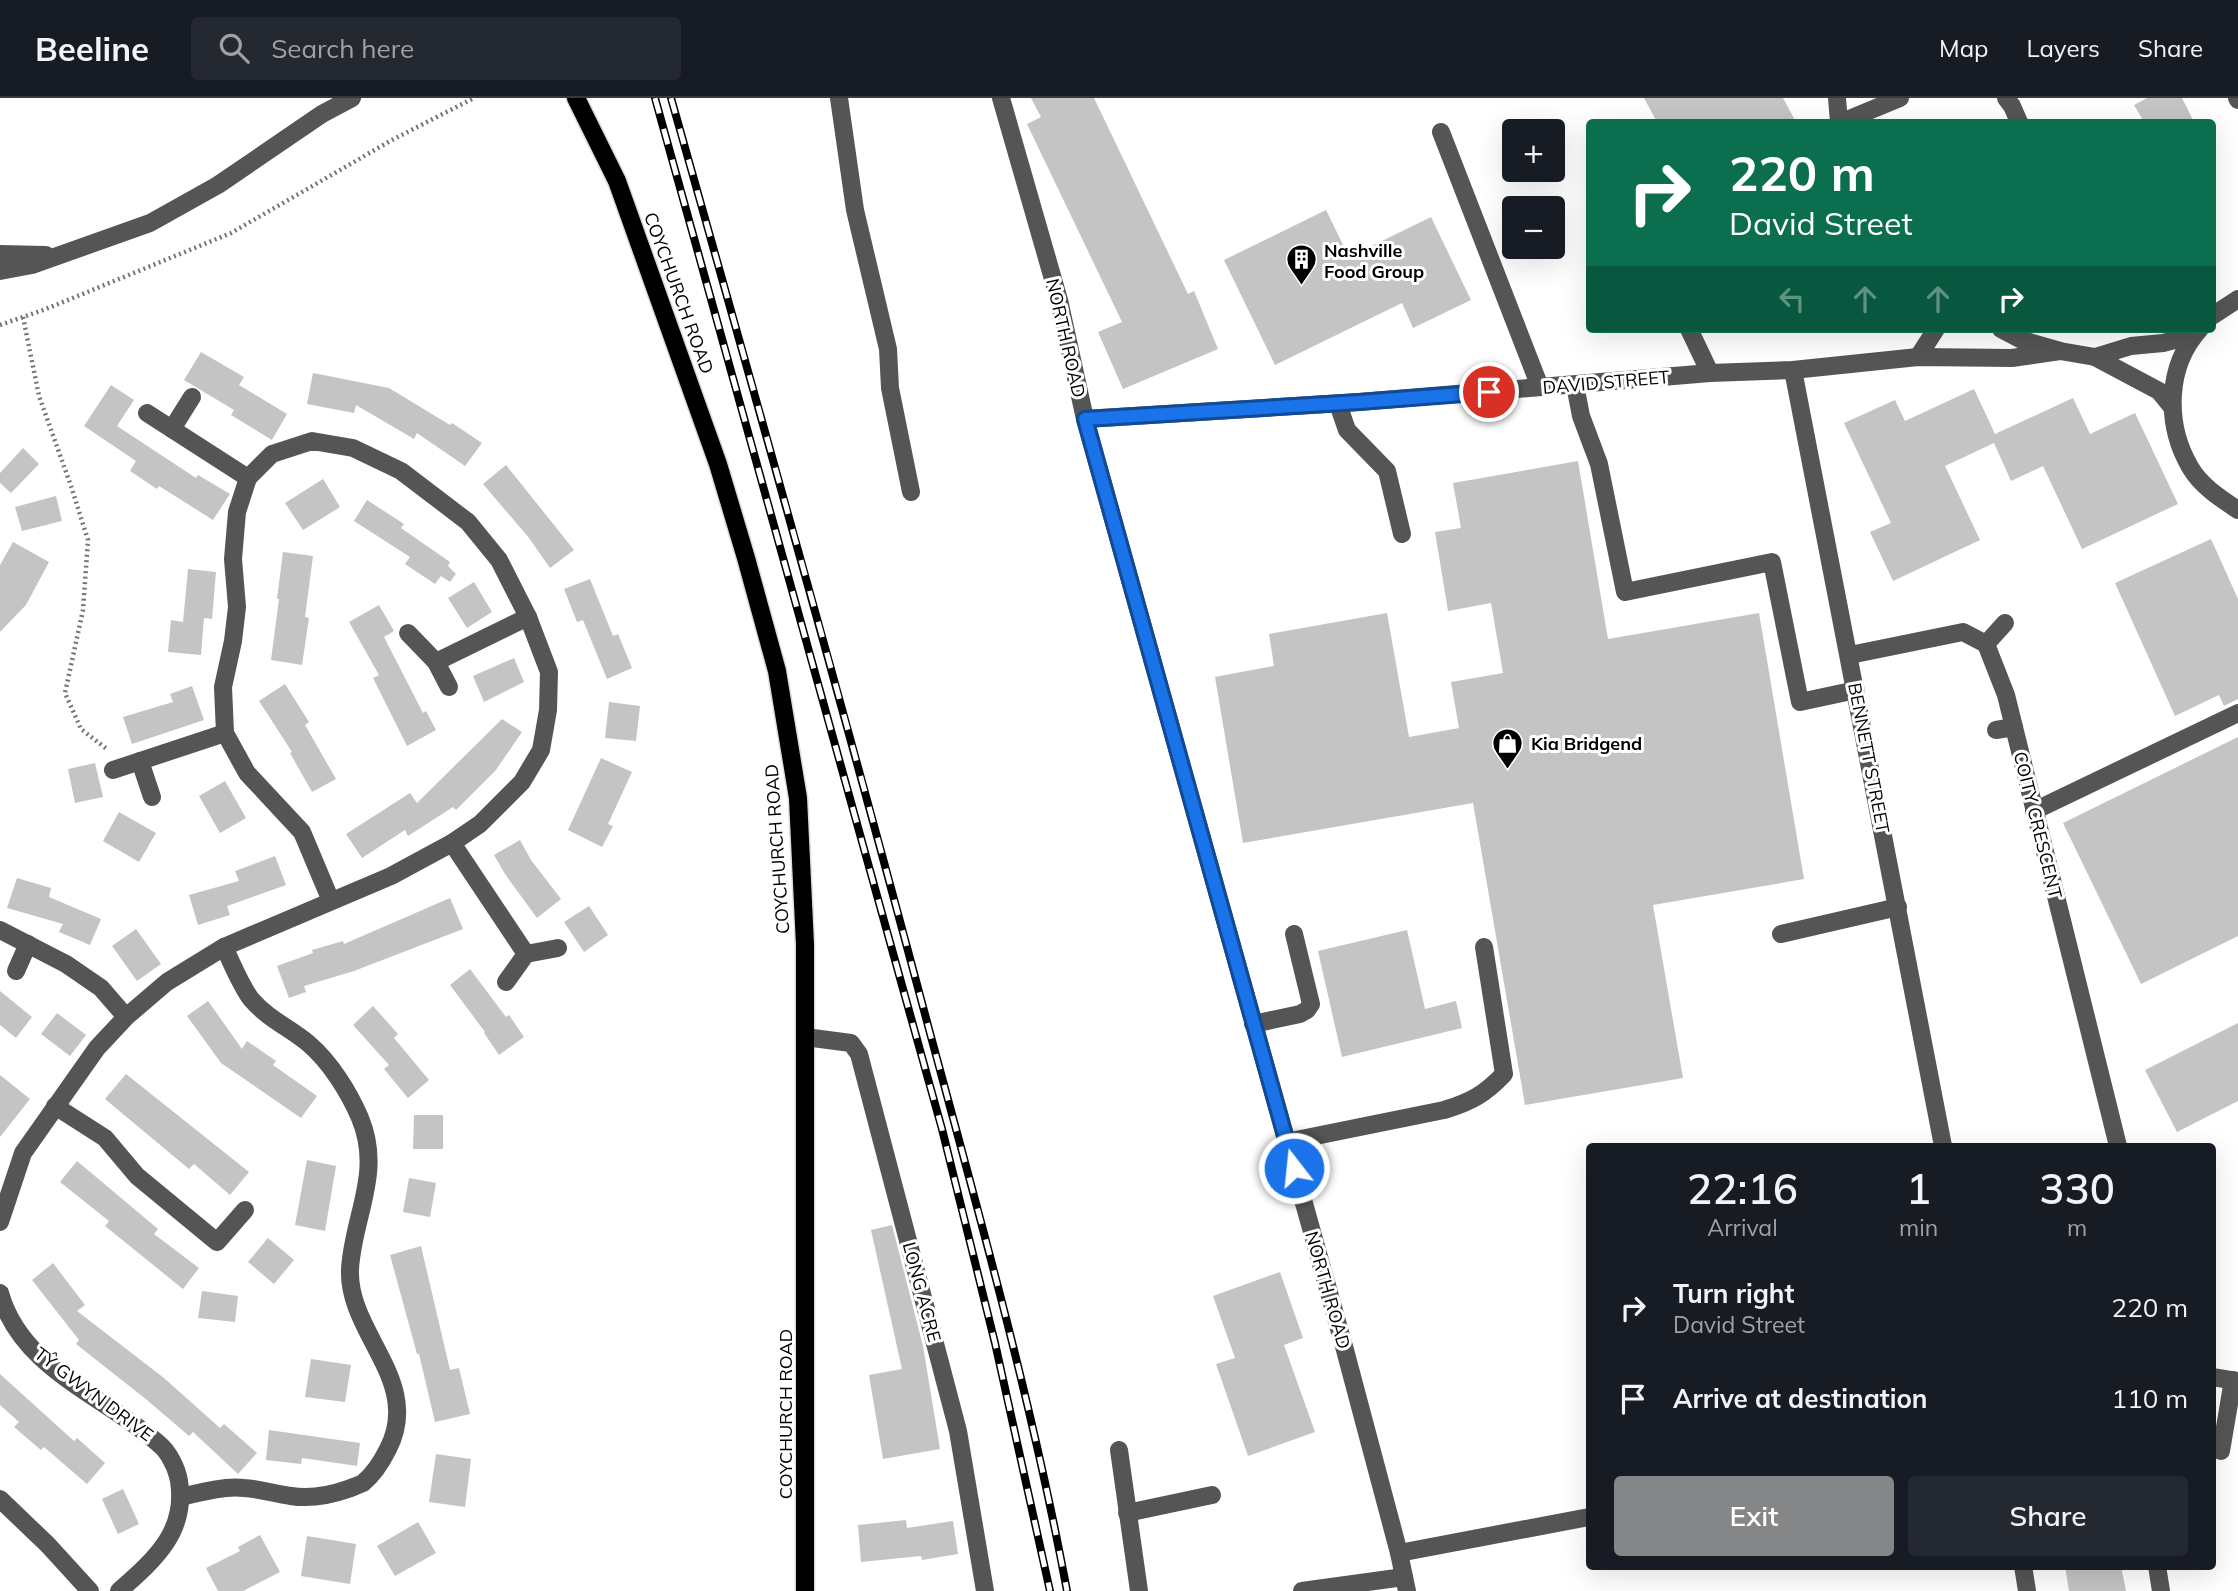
<!DOCTYPE html>
<meta charset="utf-8">
<style>
:root{--surface:#171b24;--page:#242831;--text:#f1f3f6;--muted:#9ea1a6;--line:#363941;--accent:#858687}
body{margin:0;font-family:Mulish,sans-serif;background:var(--page);color:var(--text);height:100vh;display:flex;flex-direction:column;font-size:26px;white-space:nowrap}
*{box-sizing:border-box;margin:0}
p{font-size:23px;color:var(--muted)}
.icon{flex:none;width:38px;height:38px;fill:none;stroke:currentColor;stroke-width:2;stroke-linecap:round;stroke-linejoin:round}
.map{position:relative;flex:1;overflow:hidden}
.panel{position:absolute;left:1586px;top:1045px;width:630px;height:427px;display:flex;flex-direction:column;background:var(--surface);border-radius:7px;box-shadow:0 7px 28px #0002}
.panel>*{flex:none}
.hud{position:absolute;left:1586px;top:21px;width:630px;height:214px;border-radius:7px;box-shadow:0 7px 28px #0002;background:#0b6e4f;color:#fff;overflow:hidden}
.buttons{position:absolute;left:1502px;top:21px;display:grid;gap:14px}
.buttons a{display:grid;place-items:center;width:63px;height:63px;border-radius:7px;background:var(--surface);box-shadow:0 7px 28px #0002;font-size:35px}
.pin{position:absolute;display:grid;place-items:center;width:60px;height:60px;color:#fff;margin:-30px;border:4px solid #fff;border-radius:50%;box-shadow:0 2px 7px #0007}
.me{position:absolute;width:77px;margin:-38px;rotate:344deg;stroke-linejoin:round;filter:drop-shadow(0 0 5px #0008)}
.turn{display:flex;align-items:center;gap:24px;height:147px;padding:0 28px;font-size:32px}
.turn .icon{width:91px;height:91px;stroke-width:2.5}
.turn b{display:block;font-size:49px;line-height:60px}
.lanes{display:flex;align-items:center;height:66px;padding:0 28px;background:#0003;justify-content:center;gap:35px;direction:ltr}
.lanes .off{opacity:.35}
.eta{display:flex;justify-content:space-evenly;align-items:center;height:119px;text-align:center}
.eta b{font-size:42px;font-weight:600;line-height:49px}
.action{display:flex;gap:14px;margin-top:auto;padding:14px 28px}
.action a{flex:1;height:80px;border-radius:7px;background:var(--accent);color:#fff;font-size:28px;font-weight:600;line-height:80px;text-align:center}
.action a+a{background:var(--page);color:var(--text)}
ul{padding:0;list-style:none}
li{display:flex;align-items:center;gap:21px;height:91px;padding:0 28px}
li div{flex:1}
li b{display:block;font-size:26px}
li em{font-style:normal}
header{display:flex;align-items:center;gap:42px;box-sizing:border-box;height:98px;padding:0 35px;background:var(--surface);border-bottom:2px solid var(--line)}
header strong{font-size:33px}
nav{display:flex;gap:38px;margin-inline-start:auto;font-size:24px}
.search{width:490px;height:63px;background:var(--page);display:flex;align-items:center;gap:18px;box-sizing:border-box;padding:0 24px;border-radius:7px;color:var(--muted);font-size:26px}
.map>svg:first-child{display:block}
.building{fill:#c4c4c4}
.lines{fill:none;stroke-linecap:round;stroke-linejoin:round}
.major-casing{stroke:#dbdbdb;stroke-width:21}
.path{stroke:#777;stroke-width:4.5;stroke-dasharray:2 3.5;stroke-linecap:butt}
.minor{stroke:#555;stroke-width:18}
.major{stroke:#000;stroke-width:18}
.rail-casing{stroke:#000;stroke-width:8}
.rail{stroke:#fff;stroke-width:5;stroke-dasharray:16;stroke-linecap:butt}
.route-casing{stroke:#114b97;stroke-width:18}
.route{stroke:#1a73e8;stroke-width:12}
.labels{text-anchor:middle;dominant-baseline:central;stroke-width:6;stroke-linejoin:round;paint-order:stroke}
.poi-label{font-size:18px;font-weight:bold;fill:#000;stroke:#fff;text-anchor:start}
.street-label{font-size:18px;fill:#000;stroke:#fff}
</style>
<header>
<strong>Beeline</strong>
<div class="search"><svg class="icon" aria-label="search" viewBox="0 0 24 24"><circle cx="10" cy="10" r="6"/><path d="M15 15l6 6"/></svg>Search here</div>
<nav><a>Map</a><a>Layers</a><a>Share</a></nav>
</header>
<div class="map">
<svg width="2238" height="1493" viewBox="0 0 2238 1493">
<rect width="100%" height="100%" fill="#fff"/>
<g class="building">
<path d="M 1031,0 L 1094,0 L 1188,196 L 1194,193 L 1218,251 L 1123,291 L 1098,234 L 1122,224 L 1027,26 L 1041,19 Z"/>
<path d="M 1644,0 L 1783,0 L 1796,24 L 1657,24 Z"/>
<path d="M 2147,0 L 2182,0 L 2194,24 L 2144,24 L 2134,7 Z"/>
<path d="M 1326,112 L 1349,159 L 1431,119 L 1471,202 L 1413,230 L 1402,205 L 1275,267 L 1224,162 Z"/>
<path d="M 201,254 L 244,279 L 239,287 L 287,316 L 272,342 L 231,317 L 234,312 L 184,282 Z"/>
<path d="M 313,275 L 389,290 L 450,327 L 452,325 L 482,345 L 465,368 L 417,335 L 414,341 L 356,307 L 354,315 L 307,306 Z"/>
<path d="M 111,287 L 134,302 L 117,328 L 196,380 L 198,377 L 230,396 L 213,422 L 159,388 L 157,391 L 130,373 L 136,363 L 84,328 Z"/>
<path d="M 1974,291 L 1995,336 L 2073,300 L 2090,336 L 2135,315 L 2178,406 L 2082,451 L 2043,368 L 2011,383 L 1994,345 L 1945,368 L 1980,442 L 1893,483 L 1870,434 L 1891,425 L 1844,325 L 1895,302 L 1905,323 Z"/>
<path d="M 23,350 L 39,366 L 11,395 L 0,385 L 0,375 Z"/>
<path d="M 1578,363 L 1608,541 L 1759,515 L 1804,781 L 1653,807 L 1683,980 L 1525,1007 L 1473,705 L 1243,745 L 1215,579 L 1274,568 L 1269,536 L 1387,515 L 1409,639 L 1459,630 L 1451,584 L 1503,575 L 1491,505 L 1448,513 L 1435,434 L 1461,430 L 1453,385 Z"/>
<path d="M 506,367 L 574,452 L 550,470 L 529,440 L 483,386 Z"/>
<path d="M 323,381 L 340,409 L 303,432 L 285,405 Z"/>
<path d="M 56,398 L 62,423 L 22,433 L 15,409 Z"/>
<path d="M 367,402 L 404,426 L 401,430 L 450,464 L 448,468 L 456,476 L 450,484 L 441,478 L 435,486 L 405,466 L 410,459 L 354,423 Z"/>
<path d="M 2211,441 L 2238,501 L 2238,601 L 2224,608 L 2219,597 L 2175,618 L 2115,485 Z"/>
<path d="M 13,444 L 49,464 L 26,507 L 0,534 L 0,467 Z"/>
<path d="M 283,454 L 313,458 L 305,519 L 309,520 L 302,567 L 271,562 L 279,501 L 277,501 Z"/>
<path d="M 188,471 L 216,474 L 212,521 L 204,520 L 201,557 L 168,554 L 171,522 L 183,524 Z"/>
<path d="M 590,481 L 613,538 L 618,536 L 632,570 L 607,581 L 583,522 L 577,524 L 564,491 Z"/>
<path d="M 474,484 L 492,514 L 467,530 L 448,500 Z"/>
<path d="M 379,507 L 394,533 L 384,539 L 423,615 L 426,613 L 436,632 L 407,648 L 373,580 L 379,577 L 349,524 Z"/>
<path d="M 514,560 L 524,584 L 484,604 L 473,578 Z"/>
<path d="M 285,586 L 309,624 L 305,627 L 336,681 L 312,694 L 290,655 L 292,654 L 259,603 Z"/>
<path d="M 192,588 L 204,622 L 132,646 L 123,619 L 173,604 L 170,596 Z"/>
<path d="M 609,604 L 640,608 L 636,643 L 605,640 Z"/>
<path d="M 502,621 L 522,634 L 496,672 L 456,712 L 453,709 L 408,738 L 405,732 L 362,760 L 346,736 L 410,695 L 417,705 Z"/>
<path d="M 2238,639 L 2238,838 L 2141,886 L 2063,725 Z"/>
<path d="M 601,660 L 632,674 L 608,726 L 613,728 L 602,749 L 568,732 Z"/>
<path d="M 95,665 L 103,699 L 75,705 L 68,671 Z"/>
<path d="M 225,683 L 246,720 L 220,735 L 199,698 Z"/>
<path d="M 119,714 L 156,735 L 139,764 L 103,743 Z"/>
<path d="M 520,742 L 531,762 L 561,801 L 537,820 L 505,776 L 494,757 Z"/>
<path d="M 275,758 L 286,787 L 227,808 L 230,817 L 198,827 L 189,797 L 239,783 L 235,773 Z"/>
<path d="M 17,780 L 51,790 L 49,799 L 101,821 L 90,847 L 59,834 L 63,826 L 7,810 Z"/>
<path d="M 450,800 L 463,831 L 354,873 L 304,888 L 306,894 L 289,900 L 277,868 L 313,855 L 312,852 L 343,843 L 344,846 Z"/>
<path d="M 589,808 L 608,837 L 584,854 L 564,824 Z"/>
<path d="M 136,831 L 161,866 L 137,883 L 112,848 Z"/>
<path d="M 1407,832 L 1425,911 L 1456,903 L 1462,930 L 1342,959 L 1318,853 Z"/>
<path d="M 470,871 L 506,919 L 509,917 L 524,939 L 499,957 L 484,935 L 485,934 L 450,887 Z"/>
<path d="M 0,893 L 32,919 L 16,940 L 0,927 Z"/>
<path d="M 208,903 L 242,951 L 247,943 L 276,963 L 273,967 L 317,998 L 301,1020 L 221,965 L 187,918 Z"/>
<path d="M 373,908 L 398,936 L 394,940 L 429,982 L 408,1000 L 384,971 L 389,967 L 353,927 Z"/>
<path d="M 57,915 L 86,937 L 70,958 L 41,936 Z"/>
<path d="M 2238,925 L 2238,1003 L 2177,1034 L 2145,972 Z"/>
<path d="M 126,976 L 249,1074 L 230,1097 L 194,1066 L 189,1071 L 105,1001 Z"/>
<path d="M 0,977 L 30,1001 L 0,1039 Z"/>
<path d="M 414,1017 L 443,1017 L 443,1051 L 413,1051 Z"/>
<path d="M 307,1062 L 336,1068 L 325,1133 L 295,1127 Z"/>
<path d="M 77,1063 L 158,1131 L 154,1136 L 199,1170 L 183,1191 L 105,1128 L 109,1123 L 60,1084 Z"/>
<path d="M 409,1080 L 436,1085 L 430,1119 L 403,1114 Z"/>
<path d="M 892,1127 L 923,1248 L 940,1351 L 883,1361 L 869,1277 L 902,1271 L 871,1132 Z"/>
<path d="M 268,1140 L 294,1162 L 274,1186 L 248,1164 Z"/>
<path d="M 421,1148 L 450,1272 L 459,1270 L 470,1316 L 435,1324 L 419,1256 L 417,1256 L 390,1157 Z"/>
<path d="M 53,1165 L 85,1207 L 77,1213 L 164,1280 L 220,1330 L 224,1326 L 257,1355 L 238,1376 L 193,1334 L 189,1338 L 147,1302 L 76,1246 L 79,1242 L 32,1182 Z"/>
<path d="M 1280,1174 L 1303,1240 L 1284,1247 L 1315,1334 L 1248,1358 L 1216,1266 L 1235,1260 L 1213,1198 Z"/>
<path d="M 202,1193 L 238,1198 L 235,1224 L 198,1220 Z"/>
<path d="M 311,1261 L 351,1267 L 345,1304 L 305,1299 Z"/>
<path d="M 0,1276 L 74,1343 L 77,1340 L 105,1365 L 87,1386 L 44,1349 L 41,1352 L 14,1329 L 19,1324 L 0,1307 Z"/>
<path d="M 269,1332 L 360,1345 L 357,1368 L 302,1360 L 301,1366 L 266,1362 Z"/>
<path d="M 436,1356 L 471,1361 L 465,1409 L 429,1404 Z"/>
<path d="M 123,1391 L 139,1426 L 118,1436 L 102,1401 Z"/>
<path d="M 906,1422 L 907,1430 L 953,1423 L 958,1456 L 922,1462 L 921,1458 L 861,1464 L 858,1427 Z"/>
<path d="M 418,1424 L 436,1455 L 395,1478 L 377,1448 Z"/>
<path d="M 260,1437 L 280,1474 L 243,1493 L 218,1493 L 206,1470 L 240,1453 L 238,1449 Z"/>
<path d="M 307,1438 L 356,1446 L 350,1486 L 301,1478 Z"/>
<path d="M 2065,1468 L 2121,1468 L 2126,1493 L 2069,1493 Z"/>
</g>
<g class="lines">
<defs>
<path id="major" d="M 576,0 L 617,83 L 718,366 L 746,460 L 777,573 L 798,700 L 805,847 L 805,1493"/>
</defs>
<use href="#major" class="major-casing"/>
<g class="path">
<path d="M 23,219 L 39,298 L 71,388 L 88,442 L 83,512 L 65,595 L 81,631 L 108,652"/>
<path d="M 0,227 L 46,211 L 231,135 L 392,42 L 474,0"/>
</g>
<g class="minor">
<path d="M 839,0 L 855,112 L 888,251 L 890,290 L 911,394"/>
<path d="M 1001,0 L 1059,202 L 1085,321 L 1345,1252 L 1399,1455 L 1407,1493"/>
<path d="M 1837,0 L 1839,24"/>
<path d="M 2006,0 L 2012,8 L 2019,24"/>
<path d="M 2237,0 L 2238,2"/>
<path d="M 1842,24 L 1900,0"/>
<path d="M 1441,34 L 1540,289"/>
<path d="M 0,156 L 46,157"/>
<path d="M 0,173 L 32,167 L 150,125 L 218,87 L 322,16 L 352,0"/>
<path d="M 2212,218 L 2238,201"/>
<path d="M 1689,231 L 1710,275"/>
<path d="M 2001,231 L 2022,242 L 2060,253 L 2095,259 L 2159,293 L 2172,309"/>
<path d="M 2200,231 C 2166,268 2165,326 2190,369 C 2201,388 2220,400 2238,412"/>
<path d="M 1918,259 L 1936,231"/>
<path d="M 2095,259 L 2131,248 L 2163,245 L 2194,237"/>
<path d="M 1793,272 L 1943,1048"/>
<path d="M 1575,287 L 1581,318 L 1599,366 L 1625,494 L 1772,464 L 1800,604 L 1856,592"/>
<path d="M 1338,306 L 1347,332 L 1387,373 L 1402,436"/>
<path d="M 147,315 L 248,380"/>
<path d="M 1085,321 L 1359,304 L 1710,275 L 1793,272 L 1918,259 L 2012,260 L 2060,253"/>
<path d="M 172,331 L 192,299"/>
<path d="M 408,535 L 436,564 L 449,589"/>
<path d="M 1986,546 L 2005,525"/>
<path d="M 1850,557 L 1963,534 L 1986,546 L 2006,597 L 2118,1048"/>
<path d="M 436,564 L 528,519"/>
<path d="M 1996,632 L 2014,629"/>
<path d="M 140,663 L 152,699"/>
<path d="M 113,672 L 225,635"/>
<path d="M 2034,713 L 2238,615"/>
<path d="M 452,745 L 526,856"/>
<path d="M 0,832 L 66,866 L 101,890 L 126,919"/>
<path d="M 1781,836 L 1898,809"/>
<path d="M 16,873 L 28,846"/>
<path d="M 506,884 L 526,856 L 558,850"/>
<path d="M 1253,926 L 1300,916 L 1307,912 L 1311,906 L 1294,836"/>
<path d="M 805,939 L 851,945 L 859,956 L 958,1333 L 985,1493"/>
<path d="M 55,1008 L 105,1040 L 137,1078 L 217,1144 L 245,1112"/>
<path d="M 1286,1044 L 1444,1012 C 1471,1004 1485,996 1504,976 L 1484,849"/>
<path d="M 0,1124 L 23,1055 L 97,950 L 126,919 L 167,884 L 224,849 L 391,778 L 452,745 L 480,726 L 522,684 L 541,652 L 548,612 L 549,574 L 528,519 L 499,462 L 468,424 L 401,373 L 353,350 L 312,343 L 272,356 L 248,380 L 237,414 L 233,461 L 237,509 L 233,543 L 223,589 L 225,635 L 247,675 L 302,734 L 331,803"/>
<path d="M 0,1195 C 21,1271 105,1298 159,1346 C 169,1354 177,1371 179,1383 C 187,1434 155,1461 119,1493"/>
<path d="M 2212,1279 L 2238,1283"/>
<path d="M 1119,1352 L 1139,1493"/>
<path d="M 2221,1353 L 2233,1282"/>
<path d="M 181,1399 C 202,1394 223,1388 244,1390 C 260,1391 275,1396 291,1398 C 310,1401 331,1397 348,1391 C 353,1389 359,1387 363,1385 C 374,1376 382,1363 388,1351 C 423,1283 347,1235 350,1171 C 353,1118 383,1075 360,1020 C 349,994 330,964 309,946 C 290,930 268,921 251,901 C 240,886 232,865 224,849"/>
<path d="M 0,1401 L 48,1447 L 90,1493"/>
<path d="M 1127,1415 L 1212,1397"/>
<path d="M 1399,1455 L 1589,1419"/>
<path d="M 2023,1468 L 2027,1493"/>
<path d="M 2157,1468 L 2161,1493"/>
<path d="M 1302,1493 L 1404,1479"/>
</g>
<use href="#major" class="major"/>
<defs>
<g id="rail">
<path d="M 655,0 L 942,1031 L 995,1245 L 1050,1493"/>
<path d="M 671,0 C 759,311 847,623 930,935 C 980,1120 1032,1304 1067,1493"/>
</g>
</defs>
<use href="#rail" class="rail-casing"/>
<use href="#rail" class="rail"/>
</g>
<g class="lines">
<defs>
<path id="route" d="M 1294,1070 L 1085,321 L 1359,304 L 1489,294"/>
</defs>
<use href="#route" class="route-casing"/>
<use href="#route" class="route"/>
</g>
<defs>
<symbol id="building-pin" viewBox="-11 -11 22 30"><path d="M0 17L-7.5 6A9.5 9.5 0 1 1 7.5 6Z" fill="#000" stroke="#fff"/><path d="M-4-6H4V6H1V3H-1V6H-4ZM-2.5-4.3h1.7v1.8h-1.7ZM.8-4.3h1.7v1.8H.8ZM-2.5-1h1.7V.8h-1.7ZM.8-1h1.7V.8H.8Z" fill="#fff"/></symbol>
<symbol id="shop-pin" viewBox="-11 -11 22 30"><path d="M0 17L-7.5 6A9.5 9.5 0 1 1 7.5 6Z" fill="#000" stroke="#fff"/><path d="M-5-2.5h2.3a2.7 3.5 0 0 1 5.4 0H5L5.5 6h-11ZM-1.5-2.5h3a1.5 2.3 0 0 0-3 0Z" fill="#fff"/></symbol>
</defs>
<g fill-rule="evenodd">
<use href="#building-pin" x="1284" y="144" width="35" height="47"/>
<use href="#shop-pin" x="1490" y="628" width="35" height="47"/>
</g>
<g class="labels">
<g class="poi-label">
<text x="1324" y="152">Nashville<tspan x="1324" dy="21">Food Group</tspan></text>
<text x="1531" y="645">Kia Bridgend</text>
</g>
<g class="street-label">
<text transform="translate(679 195) rotate(70)">COYCHURCH ROAD</text>
<text transform="translate(1066 240) rotate(77)">NORTH ROAD</text>
<text transform="translate(1606 284) rotate(-5)">DAVID STREET</text>
<text transform="translate(1869 660) rotate(79)">BENNETT STREET</text>
<text transform="translate(2038 727) rotate(76)">COITY CRESCENT</text>
<text transform="translate(777 751) rotate(-94)">COYCHURCH ROAD</text>
<text transform="translate(1328 1192) rotate(74)">NORTH ROAD</text>
<text transform="translate(922 1194) rotate(75)">LONG ACRE</text>
<text transform="translate(94 1296) rotate(37)">TŶ GWYN DRIVE</text>
<text transform="translate(785 1316) rotate(-90)">COYCHURCH ROAD</text>
</g>
</g>
</svg>
<div class="buttons">
<a>+</a>
<a>−</a>
</div>
<div class="pin" style="left:1489px;top:294px;background:#d93025"><svg class="icon" aria-label="arrive" viewBox="0 0 24 24"><path d="M6 21V4h12l-3 4 3 4H6"/></svg></div>
<svg class="me" style="left:1294px;top:1070px" viewBox="-20 -20 40 40"><circle r="17" fill="#1a73e8" stroke="#fff" stroke-width="3"/><path d="M0-11L8 9 0 5-8 9z" fill="#fff"/></svg>
<div class="hud">
<div class="turn"><svg class="icon" aria-label="right" viewBox="0 0 24 24"><path d="M7 20v-9h11M14 6l5 5-5 5"/></svg><div><b>220 m</b>David Street</div></div>
<div class="lanes"><svg class="icon off" aria-label="left" viewBox="0 0 24 24"><path d="M17 20v-9H6M10 6l-5 5 5 5"/></svg><svg class="icon off" aria-label="ahead" viewBox="0 0 24 24"><path d="M12 20V5M6 11l6-6 6 6"/></svg><svg class="icon off" aria-label="ahead" viewBox="0 0 24 24"><path d="M12 20V5M6 11l6-6 6 6"/></svg><svg class="icon" aria-label="right" viewBox="0 0 24 24"><path d="M7 20v-9h11M14 6l5 5-5 5"/></svg></div>
</div>
<section class="panel">
<div class="eta">
<div><b>22:16</b><p>Arrival</p></div>
<div><b>1</b><p>min</p></div>
<div><b>330</b><p>m</p></div>
</div>
<ul>
<li><svg class="icon" aria-label="right" viewBox="0 0 24 24"><path d="M7 20v-9h11M14 6l5 5-5 5"/></svg><div><b>Turn right</b><p>David Street</p></div><em>220 m</em></li>
<li><svg class="icon" aria-label="arrive" viewBox="0 0 24 24"><path d="M6 21V4h12l-3 4 3 4H6"/></svg><div><b>Arrive at destination</b></div><em>110 m</em></li>
</ul>
<div class="action"><a>Exit</a><a>Share</a></div>
</section>
</div>
